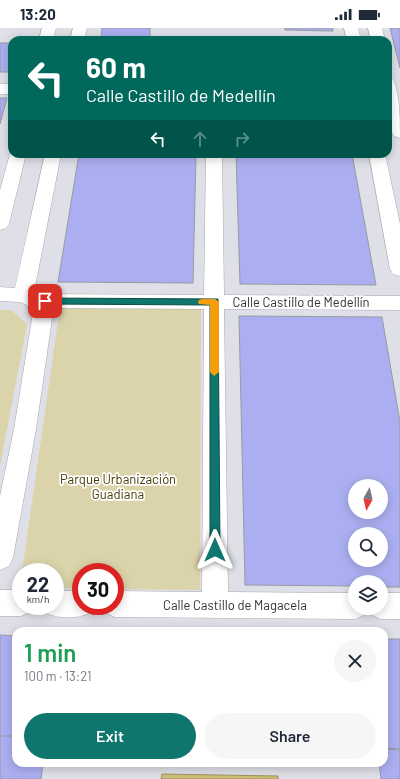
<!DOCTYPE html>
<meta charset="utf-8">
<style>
:root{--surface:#fff;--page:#f6f6f7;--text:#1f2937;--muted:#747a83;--accent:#0f766e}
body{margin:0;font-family:Barlow,sans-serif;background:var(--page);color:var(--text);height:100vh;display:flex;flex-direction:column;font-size:15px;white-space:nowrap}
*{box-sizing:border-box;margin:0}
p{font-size:13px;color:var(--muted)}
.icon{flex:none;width:22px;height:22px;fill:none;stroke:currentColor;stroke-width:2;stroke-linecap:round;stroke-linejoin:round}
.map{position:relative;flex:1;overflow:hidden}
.drawer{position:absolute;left:12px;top:599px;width:376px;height:140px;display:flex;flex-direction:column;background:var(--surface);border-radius:12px;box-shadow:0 2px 10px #0003}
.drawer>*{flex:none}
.banner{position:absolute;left:8px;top:8px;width:384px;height:122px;border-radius:12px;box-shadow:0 2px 10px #0003;background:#00695c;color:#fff;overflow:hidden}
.needle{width:26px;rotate:188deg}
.tools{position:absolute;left:348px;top:451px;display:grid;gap:8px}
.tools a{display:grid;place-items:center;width:40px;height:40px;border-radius:50%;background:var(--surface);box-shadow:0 2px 10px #0003;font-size:20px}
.speed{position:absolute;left:12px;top:535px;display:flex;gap:8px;font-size:20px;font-weight:700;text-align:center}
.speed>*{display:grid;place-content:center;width:52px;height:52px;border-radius:50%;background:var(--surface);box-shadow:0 2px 10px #0003;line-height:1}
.speed small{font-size:10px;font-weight:400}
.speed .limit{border:6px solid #d22;background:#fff;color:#111}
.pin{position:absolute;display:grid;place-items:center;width:34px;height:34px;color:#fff;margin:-17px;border-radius:8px;box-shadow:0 2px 6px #0006}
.me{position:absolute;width:44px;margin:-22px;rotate:0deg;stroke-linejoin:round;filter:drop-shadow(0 0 3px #0008)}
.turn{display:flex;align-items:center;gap:14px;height:84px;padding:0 12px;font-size:18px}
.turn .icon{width:52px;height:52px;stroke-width:2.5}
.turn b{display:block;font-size:28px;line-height:34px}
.lanes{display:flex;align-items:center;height:38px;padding:0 12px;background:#0003;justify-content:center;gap:20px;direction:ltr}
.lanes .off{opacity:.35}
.round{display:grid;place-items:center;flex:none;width:42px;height:42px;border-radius:21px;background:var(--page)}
.overview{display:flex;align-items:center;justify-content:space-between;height:68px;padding:0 12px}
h1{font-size:24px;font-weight:600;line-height:30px;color:#1e9e55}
.button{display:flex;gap:8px;margin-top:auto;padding:8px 12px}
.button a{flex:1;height:46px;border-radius:24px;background:var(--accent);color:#fff;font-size:16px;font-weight:600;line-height:46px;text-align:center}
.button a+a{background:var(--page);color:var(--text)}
.status{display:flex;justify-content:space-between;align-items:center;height:28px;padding:0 20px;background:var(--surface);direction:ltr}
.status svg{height:11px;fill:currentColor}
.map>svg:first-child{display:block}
.green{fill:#dbd3a9}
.water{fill:#ccbd76;stroke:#9e9363}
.building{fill:#abaff1;stroke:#999aa1;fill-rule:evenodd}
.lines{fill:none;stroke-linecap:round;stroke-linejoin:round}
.minor-casing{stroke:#a7a8b0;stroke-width:1}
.minor{fill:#fff;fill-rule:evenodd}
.route{fill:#0f766e;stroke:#0a4d48}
.slow{fill:#f59e0b}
.labels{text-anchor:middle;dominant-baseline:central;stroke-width:3.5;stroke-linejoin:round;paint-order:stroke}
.street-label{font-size:13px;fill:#323236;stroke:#fff}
.park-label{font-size:13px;fill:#453a00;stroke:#fff}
</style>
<div class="status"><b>13:20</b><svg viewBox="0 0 49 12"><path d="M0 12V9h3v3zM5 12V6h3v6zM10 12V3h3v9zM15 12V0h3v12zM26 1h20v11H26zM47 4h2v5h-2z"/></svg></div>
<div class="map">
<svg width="400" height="751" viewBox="0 0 400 751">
<rect width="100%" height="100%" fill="#dedfe7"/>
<g class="green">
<path d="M 60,279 L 201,281 L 200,562 L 115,561 L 115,544 L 81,544 L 81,560 L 55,560 L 55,544 L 22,544 Z"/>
<path d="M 0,282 L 11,282 L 27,296 L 0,438 Z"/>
</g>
<path class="water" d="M 162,746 L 278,748 L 278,751 L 161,751 Z"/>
<g class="building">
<path d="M 102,0 L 150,0 L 150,12 L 101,12 Z"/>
<path d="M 285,0 L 333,0 L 333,3 L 285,2 Z"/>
<path d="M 390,0 L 400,0 L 400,40 Z"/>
<rect x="0" y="15" width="12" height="29"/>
<path d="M 0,70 L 7,70 L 0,96 Z"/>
<path d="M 79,126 L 196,126 L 193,255 L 58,254 Z"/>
<path d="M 236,126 L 352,126 L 376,257 L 240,256 Z"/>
<path d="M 239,288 L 382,289 L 400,394 L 400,559 L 381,559 L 381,554 L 355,554 L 355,558 L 245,557 ZM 355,458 L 381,458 L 381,484 L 355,484 ZM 355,506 L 381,506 L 381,532 L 355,532 Z"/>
<path d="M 0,607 L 16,608 L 16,709 L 0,709 Z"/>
<path d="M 384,611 L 400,611 L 400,721 L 384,720 Z"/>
<path d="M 0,708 L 16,708 L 16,735 L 43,735 L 41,751 L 0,751 Z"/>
<path d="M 384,721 L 400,722 L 400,751 L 381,751 L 379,735 L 384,735 Z"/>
</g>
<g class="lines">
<defs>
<g id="minor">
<path d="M 42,0 L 56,0 L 53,12 L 39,12 Z"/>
<path d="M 73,0 L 87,0 L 84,12 L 70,12 Z"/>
<path d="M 344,0 L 358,0 L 361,12 L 347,12 Z"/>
<path d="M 368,0 L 382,0 L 385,12 L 371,12 Z"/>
<path d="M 388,49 L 393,51 C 400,66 400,92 400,110 L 394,108 C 384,93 388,67 388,49 Z"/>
<rect x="0" y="56" width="12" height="10"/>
<path d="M 12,123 L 12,126 L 26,126 L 9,196 L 6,200 L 0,202 L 0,162 L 10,126 Z"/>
<path d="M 45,126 L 61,126 L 34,264 L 38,266 L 204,267 L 206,126 L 222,126 L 224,267 L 400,268 L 400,282 L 224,281 L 228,564 L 355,565 L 355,580 L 367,580 L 364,587 L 355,591 L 115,589 L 106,585 L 103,578 L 115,578 L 115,563 L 202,564 L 204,281 L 48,280 L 52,291 L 36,401 L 13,530 L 9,538 L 0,542 L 0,468 L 14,401 L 32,291 L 27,277 L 20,274 L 0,273 L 0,259 L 15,260 Z"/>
<path d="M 369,126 L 385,126 L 400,196 L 400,248 L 393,246 L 390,241 Z"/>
<path d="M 0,562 L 21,562 L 21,578 L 33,578 L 30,584 L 21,588 L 0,588 Z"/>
<path d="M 55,563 L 81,563 L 81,578 L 93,578 L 90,585 C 76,591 60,591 46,585 L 43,578 L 55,578 Z"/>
<path d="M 381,565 L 400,565 L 400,591 L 381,591 L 372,587 L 369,580 L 381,580 Z"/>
</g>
</defs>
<use href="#minor" class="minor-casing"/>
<use href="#minor" class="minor"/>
</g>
<path class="route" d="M 45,270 L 218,271 L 220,522 L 219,525 L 215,527 L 211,525 L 210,522 L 210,277 L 45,276 L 41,273 Z"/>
<path class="slow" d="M 202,271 L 215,271 L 219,274 L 219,344 L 214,348 L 210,344 L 210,277 L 199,276 L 198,274 L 199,272 Z"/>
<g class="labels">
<g class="street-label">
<text x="301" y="274">Calle Castillo de Medellín</text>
<text x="235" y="577">Calle Castillo de Magacela</text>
</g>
<g class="park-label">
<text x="118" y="451">Parque Urbanización<tspan x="118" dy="15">Guadiana</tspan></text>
</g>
</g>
</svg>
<div class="tools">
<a><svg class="needle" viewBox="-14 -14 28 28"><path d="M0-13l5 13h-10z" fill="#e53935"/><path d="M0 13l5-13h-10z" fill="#747a83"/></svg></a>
<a><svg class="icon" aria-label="search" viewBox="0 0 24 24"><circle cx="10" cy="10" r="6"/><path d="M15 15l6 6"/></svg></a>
<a><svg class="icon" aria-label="layers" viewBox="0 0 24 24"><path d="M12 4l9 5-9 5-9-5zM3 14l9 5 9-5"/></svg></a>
</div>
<div class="speed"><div>22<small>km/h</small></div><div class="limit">30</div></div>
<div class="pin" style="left:45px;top:273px;background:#d93025"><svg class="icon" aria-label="arrive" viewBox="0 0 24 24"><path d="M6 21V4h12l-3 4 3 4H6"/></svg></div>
<svg class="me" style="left:215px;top:522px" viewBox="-20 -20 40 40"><path d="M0-17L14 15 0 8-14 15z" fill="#0f766e" stroke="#fff" stroke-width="4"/></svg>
<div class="banner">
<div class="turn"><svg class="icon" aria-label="left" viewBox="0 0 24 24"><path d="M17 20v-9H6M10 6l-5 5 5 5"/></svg><div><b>60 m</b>Calle Castillo de Medellín</div></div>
<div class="lanes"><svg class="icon" aria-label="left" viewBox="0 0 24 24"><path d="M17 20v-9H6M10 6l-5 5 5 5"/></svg><svg class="icon off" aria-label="ahead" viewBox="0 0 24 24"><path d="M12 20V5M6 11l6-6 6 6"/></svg><svg class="icon off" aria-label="right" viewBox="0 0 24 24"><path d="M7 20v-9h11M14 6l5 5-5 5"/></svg></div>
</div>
<section class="drawer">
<div class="overview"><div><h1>1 min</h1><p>100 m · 13:21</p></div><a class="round"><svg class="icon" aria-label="close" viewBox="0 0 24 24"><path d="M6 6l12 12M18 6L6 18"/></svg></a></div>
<div class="button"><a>Exit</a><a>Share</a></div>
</section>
</div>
